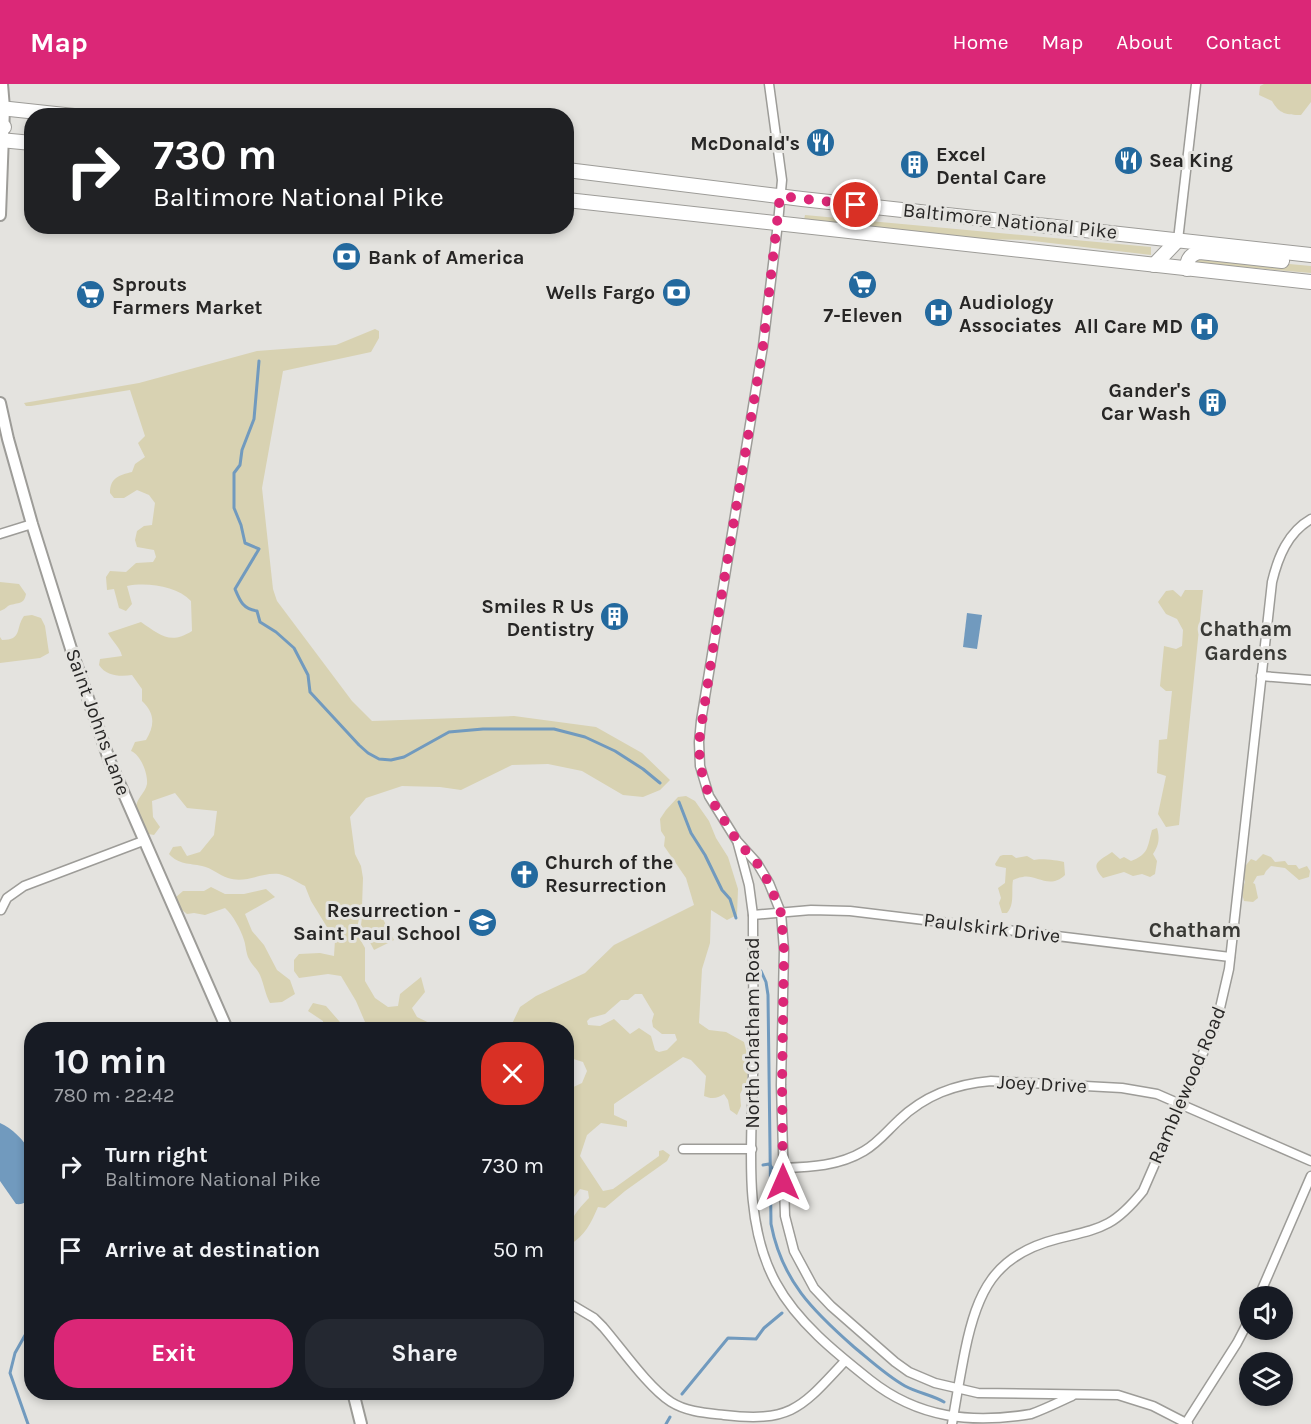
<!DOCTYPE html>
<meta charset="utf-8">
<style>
:root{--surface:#171b24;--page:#242831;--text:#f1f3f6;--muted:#9ea1a6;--accent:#db2777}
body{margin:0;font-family:Karla,sans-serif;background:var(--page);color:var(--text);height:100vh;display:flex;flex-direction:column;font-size:22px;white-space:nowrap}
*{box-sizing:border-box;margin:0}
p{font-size:20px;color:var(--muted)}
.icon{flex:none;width:33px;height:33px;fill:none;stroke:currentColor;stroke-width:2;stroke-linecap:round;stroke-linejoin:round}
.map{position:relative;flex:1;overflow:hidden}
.side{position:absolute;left:24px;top:938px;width:550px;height:378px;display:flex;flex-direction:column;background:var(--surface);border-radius:24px;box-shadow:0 3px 9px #0003}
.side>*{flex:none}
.top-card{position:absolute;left:24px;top:24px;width:550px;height:126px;border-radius:24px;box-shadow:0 3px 9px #0003;background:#202124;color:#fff;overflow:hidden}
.buttons{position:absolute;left:1239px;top:1202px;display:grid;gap:12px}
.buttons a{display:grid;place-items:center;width:54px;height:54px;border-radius:50%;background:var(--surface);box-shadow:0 3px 9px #0003;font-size:30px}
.pin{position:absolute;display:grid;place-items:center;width:51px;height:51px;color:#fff;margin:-26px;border:3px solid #fff;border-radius:50%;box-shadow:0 2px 6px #0007}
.me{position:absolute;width:66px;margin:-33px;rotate:0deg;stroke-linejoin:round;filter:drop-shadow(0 0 4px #0008)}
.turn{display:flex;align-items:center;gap:21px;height:126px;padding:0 30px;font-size:27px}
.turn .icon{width:78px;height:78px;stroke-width:2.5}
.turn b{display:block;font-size:42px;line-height:51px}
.round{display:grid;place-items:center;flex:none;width:63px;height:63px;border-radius:24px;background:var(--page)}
.summary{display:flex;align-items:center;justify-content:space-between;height:102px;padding:0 30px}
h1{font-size:36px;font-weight:700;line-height:45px}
.primary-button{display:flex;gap:12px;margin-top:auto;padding:12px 30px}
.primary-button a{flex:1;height:69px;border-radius:24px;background:var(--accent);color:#fff;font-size:24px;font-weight:700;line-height:69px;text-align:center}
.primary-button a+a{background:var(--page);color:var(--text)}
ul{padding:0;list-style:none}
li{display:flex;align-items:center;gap:18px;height:84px;padding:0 30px}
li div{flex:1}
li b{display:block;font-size:22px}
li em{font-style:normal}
header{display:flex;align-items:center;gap:36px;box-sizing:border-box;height:84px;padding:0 30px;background:var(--accent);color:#fff}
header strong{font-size:28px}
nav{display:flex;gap:33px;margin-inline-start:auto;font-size:21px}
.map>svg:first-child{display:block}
.green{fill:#d8d2b2;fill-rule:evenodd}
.water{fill:#719abe}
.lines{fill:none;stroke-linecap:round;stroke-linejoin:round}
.stream{stroke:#719abe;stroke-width:3}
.minor-casing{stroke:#9d9c98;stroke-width:11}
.tertiary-casing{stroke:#9d9c98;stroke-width:14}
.primary-casing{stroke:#9d9c98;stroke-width:16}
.minor{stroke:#fff;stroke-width:8}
.tertiary{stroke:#fff;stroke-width:10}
.primary{stroke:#fff;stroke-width:14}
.route{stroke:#db2777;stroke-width:10;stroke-dasharray:0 18}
.labels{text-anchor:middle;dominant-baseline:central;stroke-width:6;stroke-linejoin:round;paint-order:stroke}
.poi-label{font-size:20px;font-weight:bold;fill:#272625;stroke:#e4e3df;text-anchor:end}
.street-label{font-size:20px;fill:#272625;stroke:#e4e3df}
.neighbourhood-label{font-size:21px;font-weight:bold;fill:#393935;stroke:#e4e3df}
</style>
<header>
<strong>Map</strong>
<nav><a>Home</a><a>Map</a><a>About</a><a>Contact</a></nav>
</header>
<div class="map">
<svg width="1311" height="1340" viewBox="0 0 1311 1340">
<rect width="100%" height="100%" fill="#e4e3df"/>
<g class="green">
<path d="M 1264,0 L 1311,0 L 1311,18 L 1301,31 C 1287,31 1279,30 1272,17 L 1259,11 L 1260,2 Z"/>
<path d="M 805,131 L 1151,163 L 1151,171 L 1025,156 L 973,155 L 804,136 Z"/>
<path d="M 1202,172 L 1311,182 L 1311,189 L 1196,179 L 1194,178 Z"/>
<path d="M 375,245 L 379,247 L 379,254 L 371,268 L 283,287 L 262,404 L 273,505 L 277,517 L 352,617 L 372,637 L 514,632 L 596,643 L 642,669 L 670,696 L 660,706 L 643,713 L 623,711 L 582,687 L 548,680 L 512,681 L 461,706 L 440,703 L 402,702 L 366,714 L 350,733 L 355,770 L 361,782 L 363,794 L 362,822 L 356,848 L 365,864 L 365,897 L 375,914 L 388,923 L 398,922 L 400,910 L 421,893 L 425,908 L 412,924 L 417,933 L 442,945 L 368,945 L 356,917 L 341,892 L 328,890 L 299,894 L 294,887 L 294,876 L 299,870 L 320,869 L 334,872 L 335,856 L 311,817 L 305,802 C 297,798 288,792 279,790 C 261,788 246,800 228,794 C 219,791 212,784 202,782 C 189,779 179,781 169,770 L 173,763 L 181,762 L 187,772 L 200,768 L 214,751 L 217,727 L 187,724 L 175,709 L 152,717 L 153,733 L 160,743 L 154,751 L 143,749 C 141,742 137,734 136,726 C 135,715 145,710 147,700 C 148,690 141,671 131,667 L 135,658 L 146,656 C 155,641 155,629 142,617 L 142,605 L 132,591 C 120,593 106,592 99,581 L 100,575 L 122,572 C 120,563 112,557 108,549 L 141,538 C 160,551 170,561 192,547 L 191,517 C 177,502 147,498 127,502 L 132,520 L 126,527 L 119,524 L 114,505 L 107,506 L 106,493 L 110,487 L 126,488 L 136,479 L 153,478 L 156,473 L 154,466 L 137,463 L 135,456 L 137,447 L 144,442 L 152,441 L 155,419 L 149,411 L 137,406 L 124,414 L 114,414 L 110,409 C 110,394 119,391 132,388 L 135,380 L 145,373 L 138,359 L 145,352 L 130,306 L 31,322 L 26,322 L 24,319 L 139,299 L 257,267 L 336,261 Z"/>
<path d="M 0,498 L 19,500 L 26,510 C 24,522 16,518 8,522 C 6,524 3,526 0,527 Z"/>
<path d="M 1173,506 L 1181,513 L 1185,506 L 1203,506 L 1179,741 L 1166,743 L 1158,730 L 1166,692 L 1157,689 L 1159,656 L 1167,655 L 1172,607 L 1166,607 L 1160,602 L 1164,562 L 1176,565 L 1182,562 L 1183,546 L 1177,535 L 1166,530 L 1158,518 L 1166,507 Z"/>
<path d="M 32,531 L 41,534 L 45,542 L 49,569 L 40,574 L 0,579 L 0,553 L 2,556 C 23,556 15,544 24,532 Z"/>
<path d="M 686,712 L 695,717 L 709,737 L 716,754 L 728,773 L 738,805 L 737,831 L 727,836 L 711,826 L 710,859 L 702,885 L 699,939 L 709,946 L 726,948 L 744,958 L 749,978 L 747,997 L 740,1010 L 741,1022 L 737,1031 L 730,1026 L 728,1016 L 724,1010 C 717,1015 711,1015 704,1012 L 706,992 L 691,976 L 683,973 L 614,1020 L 614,1031 L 627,1037 L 627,1043 L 601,1039 L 587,1051 L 580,1072 L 603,1107 L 613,1105 L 659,1072 L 659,1067 L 663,1066 L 670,1071 L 667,1077 L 625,1107 L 605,1124 L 598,1123 C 591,1139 585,1152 569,1161 C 561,1145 578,1125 589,1114 L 588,1107 L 580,1105 L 571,1117 L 567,1118 L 567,1006 L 582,999 L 587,987 L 583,978 L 567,973 L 567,945 L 511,945 L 511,942 L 520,923 L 536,912 L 585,889 L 614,861 L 694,821 L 686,794 L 664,762 L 665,753 L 661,747 L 660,735 L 666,726 L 678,713 ZM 635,910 L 642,910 L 654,930 L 652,937 L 653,943 L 662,950 L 675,950 L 677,956 L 667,966 L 659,968 L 655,966 L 651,952 L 639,944 L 630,950 L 614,935 L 600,942 L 588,941 L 587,937 L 590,934 L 605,930 L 621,916 L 628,916 Z"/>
<path d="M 1157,744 C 1160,754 1159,761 1153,770 L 1157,777 L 1155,790 L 1150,793 L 1142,790 L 1133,792 L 1124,788 L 1103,794 C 1089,778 1100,777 1112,768 L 1120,775 L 1124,773 L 1131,777 C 1149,770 1147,764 1152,746 Z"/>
<path d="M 1263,770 L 1271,773 L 1275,778 L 1285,777 L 1288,781 L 1296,781 L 1299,785 L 1307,782 L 1310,787 L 1309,793 L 1299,796 L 1285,784 L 1271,782 L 1266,787 L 1264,791 L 1257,792 L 1253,799 L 1255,800 L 1258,814 L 1253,818 L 1244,817 L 1241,807 L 1245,798 L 1242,786 L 1251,775 L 1256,777 Z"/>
<path d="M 1003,771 L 1012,771 L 1016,774 L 1027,772 L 1034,776 C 1039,774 1058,776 1064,778 L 1065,791 C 1050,806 1035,790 1023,793 C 1019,793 1016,795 1013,796 C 1011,807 1015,820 1007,829 L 1002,829 L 999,819 L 1001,814 L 998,804 L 1005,799 L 1006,784 L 996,782 L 995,780 L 1000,772 Z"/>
<path d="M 211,803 L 225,810 L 244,810 L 266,805 L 275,813 L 245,830 L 252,847 L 264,861 L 277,886 L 290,896 L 295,910 L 282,918 L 270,919 C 265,910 264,900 260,891 C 257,885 252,881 249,875 C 246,870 246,862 244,856 C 241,846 233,831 225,824 L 205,831 L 194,829 L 187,830 L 177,822 L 176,813 L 183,807 L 204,807 Z"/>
<path d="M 375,820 L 394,856 L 374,866 L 361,841 L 363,826 Z"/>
<path d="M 313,919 L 326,922 L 346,945 L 323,945 L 323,937 L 308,927 Z"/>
</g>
<g class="water">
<path d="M 967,529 L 982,531 L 977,565 L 963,563 Z"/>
<path d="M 0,1039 C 12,1044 24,1056 30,1068 C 33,1074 32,1081 32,1087 C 32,1100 34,1122 16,1120 L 0,1097 Z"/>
</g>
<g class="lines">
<g class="stream">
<path d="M 259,277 L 254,335 L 242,366 L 240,381 L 234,389 L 234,424 L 241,441 L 245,459 L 259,465 L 235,505 C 240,517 243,525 257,527 L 260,538 L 276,548 L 294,564 L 308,591 L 310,608 L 359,661 L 368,669 L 379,675 L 391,676 L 404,673 L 449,648 L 483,645 L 554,645 L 585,653 L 615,667 L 643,685 L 660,699"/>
<path d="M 679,718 L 691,749 L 705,771 L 722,806 L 730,815 L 736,834"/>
<path d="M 761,887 L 766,898 L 768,911 L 771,1140 C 782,1197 813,1227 854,1263 C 871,1277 887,1292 905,1302 C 918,1309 932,1311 944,1318"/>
<path d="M 763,1081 L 769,1080 L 772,1084"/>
<path d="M 30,1111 L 32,1115"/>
<path d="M 682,1310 L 728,1254 L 756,1255 L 764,1244 L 782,1229"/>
<path d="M 28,1340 L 10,1289 L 15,1269 L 28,1246 L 32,1229"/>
<path d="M 666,1340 L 670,1333"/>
</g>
<defs>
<g id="minor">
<path d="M 769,0 L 782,96 L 778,139 L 763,262 L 701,637 L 699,658 L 700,682 L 709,712 L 737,757 L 757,779 L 769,799 L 781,829 L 784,866 L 781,1001 L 785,1132 L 794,1167 L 814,1204 L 831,1222 L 895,1278 L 909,1288 L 935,1299 L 978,1309 L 1118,1311 L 1153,1322 L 1188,1340"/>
<path d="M 1178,156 L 1196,0"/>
<path d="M 0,450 L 32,440"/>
<path d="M 1261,592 L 1311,596"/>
<path d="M 738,760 L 749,801 L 753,831 C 753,884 754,937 753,990 C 752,1058 742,1137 776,1199 C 797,1238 836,1269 870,1296 C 918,1334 971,1340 1031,1330 C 1045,1325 1059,1318 1072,1312"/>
<path d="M 1,826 L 7,814 L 24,802 L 143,757"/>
<path d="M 753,831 L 811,826 L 850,827 L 1230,873"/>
<path d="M 683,1065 L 752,1065"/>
<path d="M 783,1084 C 811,1083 839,1082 864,1067 C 878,1059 887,1047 899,1036 C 925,1011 955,1000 991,997 L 1122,1004 L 1157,1010 L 1311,1077"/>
<path d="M 1259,1212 L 1311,1092"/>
<path d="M 567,1218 L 594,1234 L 603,1243 C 622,1265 648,1303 671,1318 C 687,1328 706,1329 724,1331 C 792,1339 802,1323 845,1277"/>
<path d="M 1186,1339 L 1237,1259 L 1250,1234"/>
<path d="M 952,1340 C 956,1316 960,1292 965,1267 C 977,1208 994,1171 1057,1155 C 1101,1144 1113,1144 1143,1107 L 1217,937 L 1229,885 L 1272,498 C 1278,473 1288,448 1311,435"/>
</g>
<g id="tertiary">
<path d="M 0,131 L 4,24 L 2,0"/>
<path d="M 0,319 L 8,355 L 32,440 L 72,568 L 110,678 L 227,945"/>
<path d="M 353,1308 L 361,1340"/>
</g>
<g id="primary">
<path d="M 0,24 L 74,32"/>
<path d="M 0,43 L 4,43"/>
<path d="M 0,56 L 32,59"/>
<path d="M 567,86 L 802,115 L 1311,171"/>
<path d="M 567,116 L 1311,198"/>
<path d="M 1154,181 L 1178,156"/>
<path d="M 1187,185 C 1187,175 1190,170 1200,168 L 1282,177"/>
</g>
</defs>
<use href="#minor" class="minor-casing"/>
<use href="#tertiary" class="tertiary-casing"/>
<use href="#primary" class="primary-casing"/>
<use href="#minor" class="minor"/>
<use href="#tertiary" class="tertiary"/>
<use href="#primary" class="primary"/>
</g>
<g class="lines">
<path class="route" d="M 783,1098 L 782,1001 L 784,866 L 781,829 L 769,799 L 757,779 L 737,757 L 709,712 L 700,682 L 699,658 L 716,545 L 763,262 L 780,112 L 856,121"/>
</g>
<defs>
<symbol id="restaurant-disc" viewBox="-11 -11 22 22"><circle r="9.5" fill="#23699e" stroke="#e4e3df"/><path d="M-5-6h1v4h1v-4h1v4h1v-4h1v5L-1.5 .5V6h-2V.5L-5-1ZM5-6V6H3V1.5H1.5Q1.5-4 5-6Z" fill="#fff"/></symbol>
<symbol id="building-disc" viewBox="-11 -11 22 22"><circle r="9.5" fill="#23699e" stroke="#e4e3df"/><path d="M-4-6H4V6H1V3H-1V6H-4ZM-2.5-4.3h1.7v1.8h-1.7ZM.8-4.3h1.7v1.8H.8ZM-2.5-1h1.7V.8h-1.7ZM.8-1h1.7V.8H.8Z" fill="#fff"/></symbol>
<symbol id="bank-disc" viewBox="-11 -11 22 22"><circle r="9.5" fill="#23699e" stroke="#e4e3df"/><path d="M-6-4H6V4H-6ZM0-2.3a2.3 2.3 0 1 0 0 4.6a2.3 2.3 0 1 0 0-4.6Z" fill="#fff"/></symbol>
<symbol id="supermarket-disc" viewBox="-11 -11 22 22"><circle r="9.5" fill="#23699e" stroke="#e4e3df"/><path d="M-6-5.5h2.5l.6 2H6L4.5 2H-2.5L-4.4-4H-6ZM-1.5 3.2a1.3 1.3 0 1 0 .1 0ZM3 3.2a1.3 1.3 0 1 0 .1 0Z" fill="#fff"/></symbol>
<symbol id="hospital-disc" viewBox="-11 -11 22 22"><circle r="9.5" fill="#23699e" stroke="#e4e3df"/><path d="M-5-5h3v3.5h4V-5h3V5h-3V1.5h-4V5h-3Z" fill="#fff"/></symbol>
<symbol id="church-disc" viewBox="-11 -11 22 22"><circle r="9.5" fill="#23699e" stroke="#e4e3df"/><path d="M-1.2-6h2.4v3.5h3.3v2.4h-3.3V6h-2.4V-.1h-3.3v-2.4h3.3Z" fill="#fff"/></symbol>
<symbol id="school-disc" viewBox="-11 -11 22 22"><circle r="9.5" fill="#23699e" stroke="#e4e3df"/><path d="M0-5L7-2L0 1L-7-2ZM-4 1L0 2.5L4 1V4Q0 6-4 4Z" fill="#fff"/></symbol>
</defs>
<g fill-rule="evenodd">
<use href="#restaurant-disc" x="804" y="42" width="33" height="33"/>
<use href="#restaurant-disc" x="1112" y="60" width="33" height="33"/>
<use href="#building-disc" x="898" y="64" width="33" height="33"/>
<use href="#bank-disc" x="330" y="156" width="33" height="33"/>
<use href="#supermarket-disc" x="846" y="184" width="33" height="33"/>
<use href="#bank-disc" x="660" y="192" width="33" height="33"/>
<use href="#supermarket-disc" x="74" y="194" width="33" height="33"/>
<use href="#hospital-disc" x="922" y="212" width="33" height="33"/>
<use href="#hospital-disc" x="1188" y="226" width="33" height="33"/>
<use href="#building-disc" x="1196" y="302" width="33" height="33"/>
<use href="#building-disc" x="598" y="516" width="33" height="33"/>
<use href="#church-disc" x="508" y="774" width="33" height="33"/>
<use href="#school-disc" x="466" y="822" width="33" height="33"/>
</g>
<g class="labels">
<g class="poi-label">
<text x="800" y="59">McDonald's</text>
<text x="936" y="70" text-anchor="start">Excel<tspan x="936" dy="23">Dental Care</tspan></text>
<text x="1149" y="76" text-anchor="start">Sea King</text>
<text x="368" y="173" text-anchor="start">Bank of America</text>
<text x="112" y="200" text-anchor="start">Sprouts<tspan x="112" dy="23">Farmers Market</tspan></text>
<text x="655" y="208">Wells Fargo</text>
<text x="959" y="218" text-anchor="start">Audiology<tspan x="959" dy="23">Associates</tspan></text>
<text x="863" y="231" text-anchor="middle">7-Eleven</text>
<text x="1183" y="242">All Care MD</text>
<text x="1191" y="306">Gander's<tspan x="1191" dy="23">Car Wash</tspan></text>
<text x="594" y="522">Smiles R Us<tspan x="594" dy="23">Dentistry</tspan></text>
<text x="545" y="778" text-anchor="start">Church of the<tspan x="545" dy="23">Resurrection</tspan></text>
<text x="461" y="826">Resurrection -<tspan x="461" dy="23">Saint Paul School</tspan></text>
</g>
<g class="street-label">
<text transform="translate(1010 137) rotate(6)">Baltimore National Pike</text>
<text transform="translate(98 638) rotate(70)">Saint Johns Lane</text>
<text transform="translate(992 844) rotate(7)">Paulskirk Drive</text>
<text transform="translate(752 949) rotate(-90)">North Chatham Road</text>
<text transform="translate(1042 1000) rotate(3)">Joey Drive</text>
<text transform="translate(1187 1001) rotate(-67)">Ramblewood Road</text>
</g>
<g class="neighbourhood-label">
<text x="1246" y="545">Chatham<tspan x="1246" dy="24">Gardens</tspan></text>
<text x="1195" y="846">Chatham</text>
</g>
</g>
</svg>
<div class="buttons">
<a><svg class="icon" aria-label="sound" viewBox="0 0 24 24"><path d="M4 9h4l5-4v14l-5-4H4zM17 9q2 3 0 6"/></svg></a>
<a><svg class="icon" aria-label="layers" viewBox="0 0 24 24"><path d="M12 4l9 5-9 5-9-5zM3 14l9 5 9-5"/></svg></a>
</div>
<div class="pin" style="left:856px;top:121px;background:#d93025"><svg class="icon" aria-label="arrive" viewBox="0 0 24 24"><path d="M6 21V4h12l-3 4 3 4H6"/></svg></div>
<svg class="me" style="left:783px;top:1098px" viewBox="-20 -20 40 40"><path d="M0-17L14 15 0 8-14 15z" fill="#db2777" stroke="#fff" stroke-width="4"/></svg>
<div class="top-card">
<div class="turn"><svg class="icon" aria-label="right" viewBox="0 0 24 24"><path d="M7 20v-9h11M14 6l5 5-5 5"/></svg><div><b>730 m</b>Baltimore National Pike</div></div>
</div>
<section class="side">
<div class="summary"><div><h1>10 min</h1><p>780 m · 22:42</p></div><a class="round" style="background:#d93025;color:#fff"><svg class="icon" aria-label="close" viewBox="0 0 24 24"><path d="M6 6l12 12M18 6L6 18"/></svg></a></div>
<ul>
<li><svg class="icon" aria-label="right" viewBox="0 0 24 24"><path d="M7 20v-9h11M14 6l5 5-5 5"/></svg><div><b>Turn right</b><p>Baltimore National Pike</p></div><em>730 m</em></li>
<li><svg class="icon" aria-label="arrive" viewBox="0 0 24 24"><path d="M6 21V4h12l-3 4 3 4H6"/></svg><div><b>Arrive at destination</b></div><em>50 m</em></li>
</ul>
<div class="primary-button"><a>Exit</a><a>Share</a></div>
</section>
</div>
